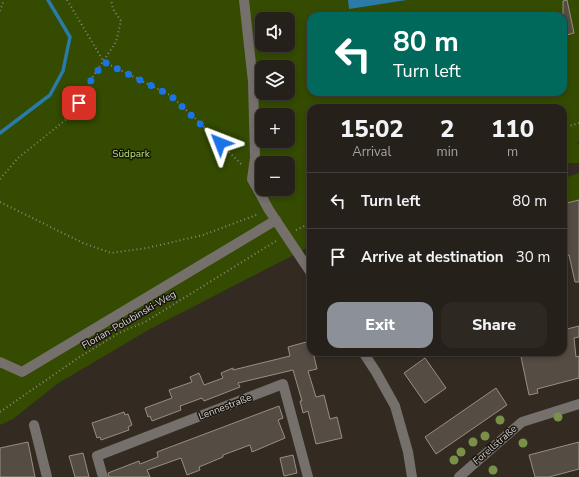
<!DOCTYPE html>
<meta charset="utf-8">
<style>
:root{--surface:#26201a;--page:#2e2823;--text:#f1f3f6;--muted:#a4a3a2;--line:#423e39;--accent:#8c9099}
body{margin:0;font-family:"Nunito Sans",sans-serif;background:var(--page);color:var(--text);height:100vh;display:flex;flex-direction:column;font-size:15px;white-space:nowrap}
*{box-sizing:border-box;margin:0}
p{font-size:13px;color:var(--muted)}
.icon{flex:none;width:22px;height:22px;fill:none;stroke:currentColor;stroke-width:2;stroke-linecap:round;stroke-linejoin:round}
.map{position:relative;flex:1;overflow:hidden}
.details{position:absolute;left:307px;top:104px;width:260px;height:252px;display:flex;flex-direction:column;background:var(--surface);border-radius:12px;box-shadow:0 2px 6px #0003,0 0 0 1px var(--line)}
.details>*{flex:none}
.top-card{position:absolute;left:307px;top:12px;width:260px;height:84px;border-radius:12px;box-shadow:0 2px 6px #0003,0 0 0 1px var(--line);background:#00695c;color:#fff;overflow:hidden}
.buttons{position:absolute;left:255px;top:12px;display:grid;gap:8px}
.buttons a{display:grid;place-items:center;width:40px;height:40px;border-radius:8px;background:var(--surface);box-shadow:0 2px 6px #0003,0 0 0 1px var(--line);font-size:20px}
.pin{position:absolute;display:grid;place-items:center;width:34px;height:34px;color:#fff;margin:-17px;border-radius:8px;box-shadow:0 2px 6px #0006}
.me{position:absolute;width:44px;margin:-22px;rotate:315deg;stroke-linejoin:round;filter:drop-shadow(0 0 3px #0008)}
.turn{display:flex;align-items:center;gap:14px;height:84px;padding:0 20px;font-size:18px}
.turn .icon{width:52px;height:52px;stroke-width:2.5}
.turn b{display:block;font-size:28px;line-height:34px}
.eta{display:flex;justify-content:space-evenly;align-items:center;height:68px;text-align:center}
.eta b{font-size:24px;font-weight:800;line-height:28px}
.button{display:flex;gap:8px;margin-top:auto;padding:8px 20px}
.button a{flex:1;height:46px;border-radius:12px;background:var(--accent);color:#fff;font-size:16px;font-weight:800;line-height:46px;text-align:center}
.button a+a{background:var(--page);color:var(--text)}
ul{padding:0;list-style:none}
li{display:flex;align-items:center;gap:12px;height:56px;padding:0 20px;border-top:1px solid var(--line)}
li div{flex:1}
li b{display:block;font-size:15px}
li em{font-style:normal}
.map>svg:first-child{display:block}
.green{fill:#344b01;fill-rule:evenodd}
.water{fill:#2a7ba7}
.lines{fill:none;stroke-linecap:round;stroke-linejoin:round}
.stream{stroke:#2a7ba7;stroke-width:3.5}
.building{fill:#554c43;stroke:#988e84}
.path{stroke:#8b857e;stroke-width:2;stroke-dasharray:1 3;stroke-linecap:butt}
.minor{stroke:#76706d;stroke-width:10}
.tree{fill:#799049}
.route{stroke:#1a73e8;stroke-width:7;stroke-dasharray:0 12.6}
.labels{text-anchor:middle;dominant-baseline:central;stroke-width:3;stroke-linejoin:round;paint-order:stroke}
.park-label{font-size:10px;fill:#b3e269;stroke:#181510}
.street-label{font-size:10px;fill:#d6d1cc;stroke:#181510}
</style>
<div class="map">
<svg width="579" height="477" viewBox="0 0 579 477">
<rect width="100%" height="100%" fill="#332b22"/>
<g class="green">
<path d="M 0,0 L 579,0 L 579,142 L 576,143 L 579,144 L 579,163 L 563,163 L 563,108 L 311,108 L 311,246 L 150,329 L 57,384 L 13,419 L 0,425 ZM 311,16 L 563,16 L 563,92 L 311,92 ZM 262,19 L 288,19 L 288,45 L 262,45 ZM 262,67 L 288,67 L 288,93 L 262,93 ZM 262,115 L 288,115 L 288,141 L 262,141 ZM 262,163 L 288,163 L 288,189 L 262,189 Z"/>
<path d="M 579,173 L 579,200 L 563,204 L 563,183 L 566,181 L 565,178 Z"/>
</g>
<path class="water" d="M 348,0 L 407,0 L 349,9 Z"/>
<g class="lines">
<path class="stream" d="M 0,133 L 50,95 L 63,71 L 70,37 L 48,0"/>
</g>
<g class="building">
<path d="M 567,0 L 574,33 L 563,36 L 563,1 Z"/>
<path d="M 579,200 L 579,282 L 575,282 L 569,255 L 565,256 L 563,248 L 563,204 Z"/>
<path d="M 579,326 L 579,337 L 574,338 L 576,357 L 579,356 L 579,378 L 537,389 L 538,393 L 529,395 L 520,352 L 563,352 L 563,330 Z"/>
<path d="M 310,341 L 311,352 L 313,352 L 317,369 L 308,371 L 316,397 L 324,395 L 330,419 L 337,417 L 342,438 L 316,444 L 308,411 L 303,413 L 300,401 L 302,401 L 293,370 L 238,383 L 240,387 L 204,401 L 202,398 L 180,406 L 181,410 L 152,421 L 150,416 L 148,417 L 145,408 L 172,398 L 169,390 L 192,382 L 190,377 L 199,373 L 204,385 L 223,378 L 221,373 L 233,368 L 233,370 L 290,356 L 288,347 Z"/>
<path d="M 425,358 L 446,388 L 425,403 L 404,373 Z"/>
<path d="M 496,388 L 507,405 L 436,454 L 425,437 Z"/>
<path d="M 279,406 L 283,418 L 278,420 L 285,438 L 252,452 L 250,445 L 223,455 L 223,457 L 199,467 L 200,470 L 187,475 L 181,458 L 147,470 L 150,477 L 109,477 L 108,473 L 139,461 L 140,464 L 158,457 L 157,452 Z"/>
<path d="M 124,412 L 125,415 L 128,414 L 132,425 L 128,427 L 129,430 L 101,440 L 100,437 L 97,438 L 92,423 Z"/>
<path d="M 28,442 L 35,477 L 0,477 L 0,448 Z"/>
<path d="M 579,442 L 579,469 L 549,477 L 535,477 L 529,455 Z"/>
<path d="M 83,453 L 89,477 L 75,477 L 69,456 Z"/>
<path d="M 293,455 L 297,473 L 284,476 L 280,458 Z"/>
</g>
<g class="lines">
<g class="path">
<path d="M 67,0 L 104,62 L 170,95 L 200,123 L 243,166"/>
<path d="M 0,11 L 4,0"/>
<path d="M 563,128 L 579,123"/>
<path d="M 0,179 L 18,158 L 73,114 L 90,81 L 116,42 L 121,21 L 113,9 L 111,0"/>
<path d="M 0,202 L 83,243 L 111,253 L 147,248 L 203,235 L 259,214"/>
<path d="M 296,230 L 311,223"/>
<path d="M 0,412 L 78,358 L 119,333 L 145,322 L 276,241"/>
</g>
<g class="minor">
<path d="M 244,0 L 253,82 L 255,158 L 252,179 L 269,210 L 311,273"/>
<path d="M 363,352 L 376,372 L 395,406 L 408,452 L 412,477"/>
<path d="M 0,362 L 22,372 L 276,220"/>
<path d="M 34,425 L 47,477"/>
<path d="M 103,477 L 97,456 L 283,384 L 308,477"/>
<path d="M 459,477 L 522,422 L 579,404"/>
</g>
</g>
<g class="tree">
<circle cx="558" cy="417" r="4.5"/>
<circle cx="500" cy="420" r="4.5"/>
<circle cx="485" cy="436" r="4.5"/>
<circle cx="473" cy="442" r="4.5"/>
<circle cx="523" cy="443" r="4.5"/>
<circle cx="461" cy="452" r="4.5"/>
<circle cx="454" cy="460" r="4.5"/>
<circle cx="493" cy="470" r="4.5"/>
</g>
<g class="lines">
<path class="route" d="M 79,103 L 90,82 L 104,62 L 170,95 L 220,143"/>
</g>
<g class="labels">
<g class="park-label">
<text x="131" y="154">Südpark</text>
</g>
<g class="street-label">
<text transform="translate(129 320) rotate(-30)">Florian-Polubinski-Weg</text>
<text transform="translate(225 407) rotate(-21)">Lennestraße</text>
<text transform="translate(495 445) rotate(-41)">Forellstraße</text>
</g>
</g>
</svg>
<div class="buttons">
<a><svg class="icon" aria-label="sound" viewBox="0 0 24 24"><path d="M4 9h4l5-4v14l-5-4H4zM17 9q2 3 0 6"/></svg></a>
<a><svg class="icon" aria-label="layers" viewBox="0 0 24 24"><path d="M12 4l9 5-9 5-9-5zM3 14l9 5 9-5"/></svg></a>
<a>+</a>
<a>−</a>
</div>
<div class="pin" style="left:79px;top:103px;background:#d93025"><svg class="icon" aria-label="arrive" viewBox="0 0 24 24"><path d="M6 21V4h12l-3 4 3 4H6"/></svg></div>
<svg class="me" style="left:220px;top:143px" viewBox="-20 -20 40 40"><path d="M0-17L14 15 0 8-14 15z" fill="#1a73e8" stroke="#fff" stroke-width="4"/></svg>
<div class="top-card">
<div class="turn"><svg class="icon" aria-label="left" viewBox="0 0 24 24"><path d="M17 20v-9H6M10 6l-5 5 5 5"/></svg><div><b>80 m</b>Turn left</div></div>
</div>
<section class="details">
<div class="eta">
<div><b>15:02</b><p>Arrival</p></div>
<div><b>2</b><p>min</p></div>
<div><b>110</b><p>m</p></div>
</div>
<ul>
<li><svg class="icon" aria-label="left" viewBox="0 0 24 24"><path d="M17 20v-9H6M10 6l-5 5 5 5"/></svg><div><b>Turn left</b></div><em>80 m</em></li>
<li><svg class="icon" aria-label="arrive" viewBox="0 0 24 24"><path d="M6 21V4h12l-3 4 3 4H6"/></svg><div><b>Arrive at destination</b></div><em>30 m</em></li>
</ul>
<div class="button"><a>Exit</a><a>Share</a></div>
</section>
</div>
